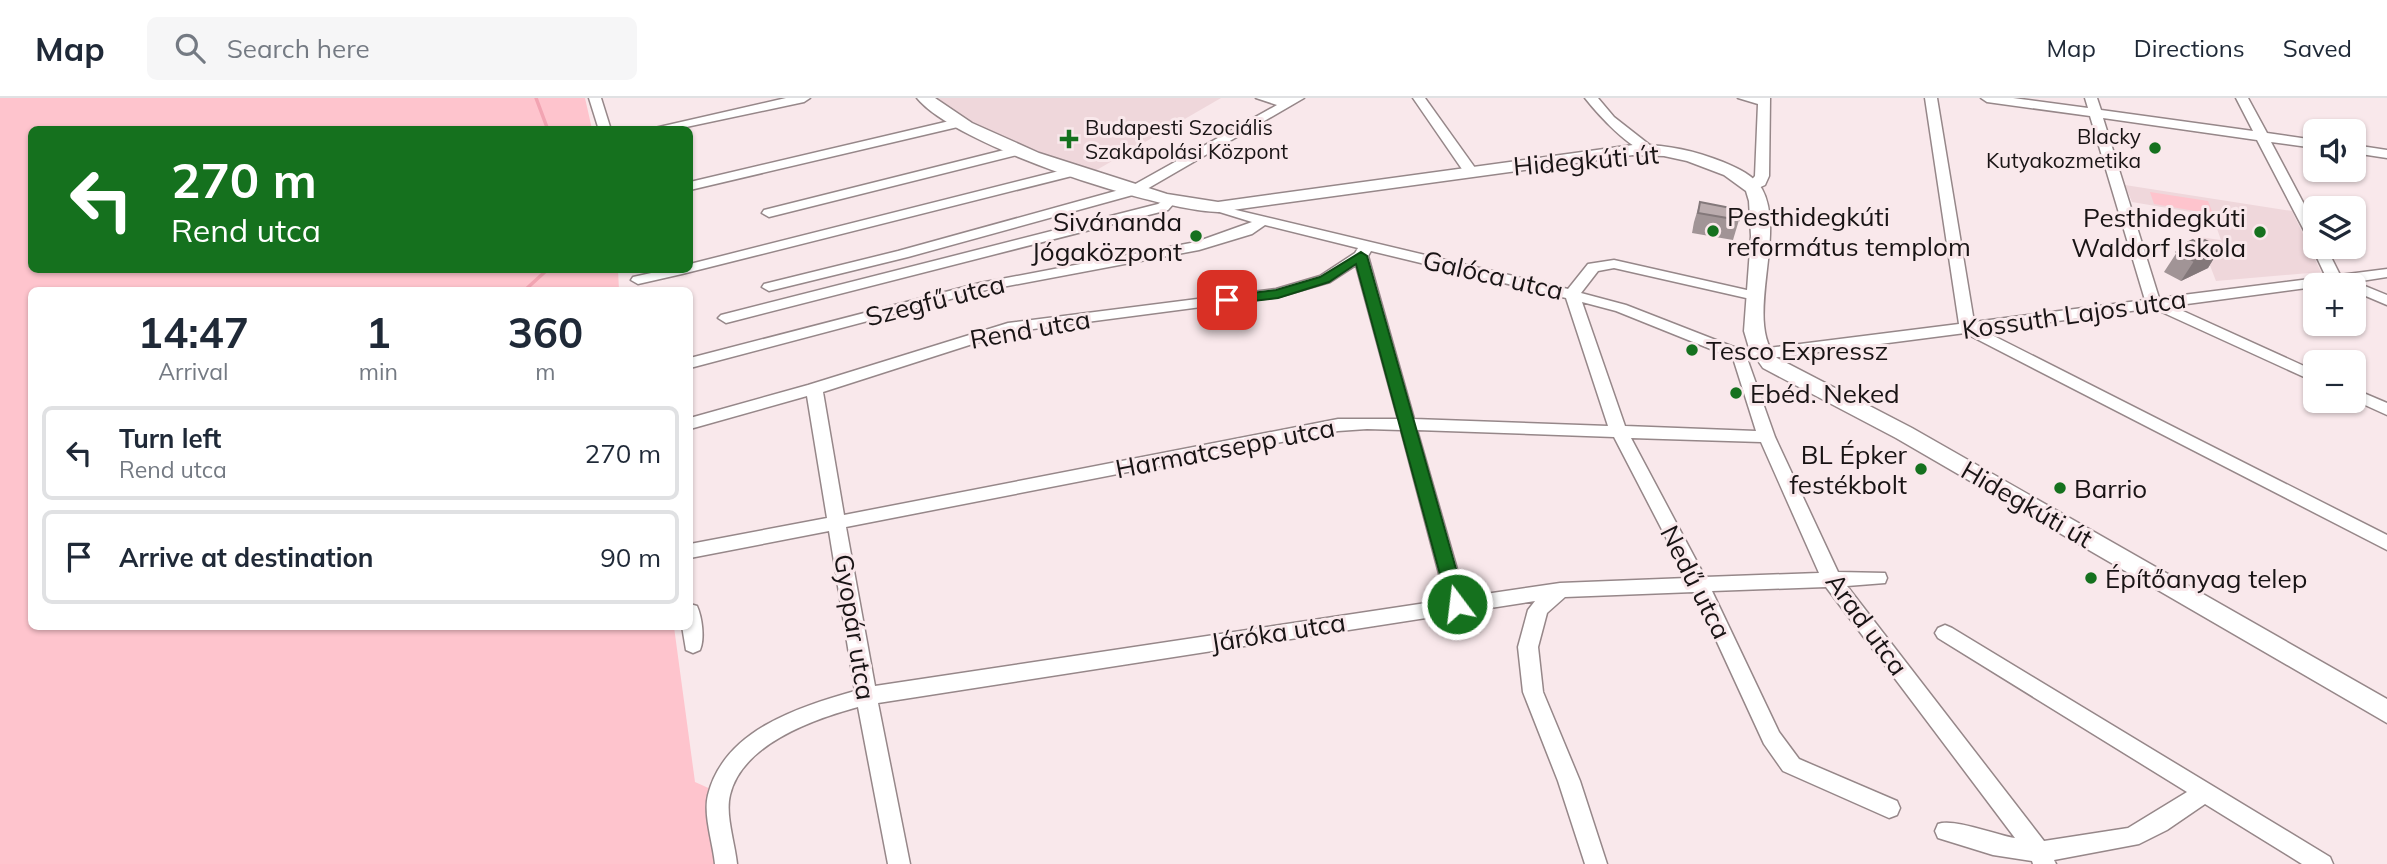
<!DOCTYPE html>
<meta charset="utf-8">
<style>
:root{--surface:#fff;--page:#f6f6f7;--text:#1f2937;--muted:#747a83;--line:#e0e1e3}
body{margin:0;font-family:Mulish,sans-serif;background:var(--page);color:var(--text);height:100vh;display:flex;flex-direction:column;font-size:26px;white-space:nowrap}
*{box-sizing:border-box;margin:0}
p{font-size:23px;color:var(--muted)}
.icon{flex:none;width:38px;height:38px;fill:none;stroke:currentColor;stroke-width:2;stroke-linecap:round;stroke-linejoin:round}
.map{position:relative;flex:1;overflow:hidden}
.side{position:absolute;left:28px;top:189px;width:665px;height:343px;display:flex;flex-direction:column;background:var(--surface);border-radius:10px;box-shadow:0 2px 5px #0004}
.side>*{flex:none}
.guide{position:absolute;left:28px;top:28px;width:665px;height:147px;border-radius:10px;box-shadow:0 2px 5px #0004;background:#15711e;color:#fff;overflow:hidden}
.fabs{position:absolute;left:2303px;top:21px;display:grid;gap:14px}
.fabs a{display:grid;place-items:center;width:63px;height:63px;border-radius:10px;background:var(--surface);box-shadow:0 2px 5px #0004;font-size:35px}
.pin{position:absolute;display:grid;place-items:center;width:60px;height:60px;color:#fff;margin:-30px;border-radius:14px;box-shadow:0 4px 10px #0006}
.me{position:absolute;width:77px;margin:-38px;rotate:345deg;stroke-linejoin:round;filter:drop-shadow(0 0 5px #0008)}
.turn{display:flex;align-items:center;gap:24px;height:147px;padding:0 28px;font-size:32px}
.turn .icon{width:91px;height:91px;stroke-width:2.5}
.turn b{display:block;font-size:49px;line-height:60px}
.eta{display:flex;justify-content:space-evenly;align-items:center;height:119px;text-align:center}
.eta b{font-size:42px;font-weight:700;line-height:49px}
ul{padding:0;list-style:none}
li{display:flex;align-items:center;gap:21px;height:94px;margin:0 14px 10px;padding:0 14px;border:4px solid var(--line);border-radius:10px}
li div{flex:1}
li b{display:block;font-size:26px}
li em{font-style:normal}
header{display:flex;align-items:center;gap:42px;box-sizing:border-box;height:98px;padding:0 35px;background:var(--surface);border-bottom:2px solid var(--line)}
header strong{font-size:33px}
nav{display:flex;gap:38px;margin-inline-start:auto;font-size:24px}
.search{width:490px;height:63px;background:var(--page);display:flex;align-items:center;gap:18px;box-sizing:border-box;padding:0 24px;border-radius:10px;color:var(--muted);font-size:26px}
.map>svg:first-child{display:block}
.built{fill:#efd7db}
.green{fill:#fec4cd}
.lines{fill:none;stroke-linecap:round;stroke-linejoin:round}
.stream{stroke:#f2a4b2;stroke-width:3.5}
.minor-casing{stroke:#968789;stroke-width:3}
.major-casing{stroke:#968789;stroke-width:3}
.minor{fill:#fff;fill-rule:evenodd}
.major{fill:#fff;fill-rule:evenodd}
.wall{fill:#a19496}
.shaded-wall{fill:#83787a}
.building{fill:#bbacae;stroke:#83787a;stroke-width:2}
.route{fill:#15711e;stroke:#0e4914;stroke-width:2}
.poi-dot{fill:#15711e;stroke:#f9e8eb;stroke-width:2.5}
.labels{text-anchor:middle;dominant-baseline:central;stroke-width:6;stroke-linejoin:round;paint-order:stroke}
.far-poi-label{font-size:21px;fill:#191415;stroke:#f9e8eb;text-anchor:start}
.street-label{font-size:26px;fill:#191415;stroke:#f9e8eb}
.poi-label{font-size:26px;fill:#191415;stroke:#f9e8eb;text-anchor:start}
</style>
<header>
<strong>Map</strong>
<div class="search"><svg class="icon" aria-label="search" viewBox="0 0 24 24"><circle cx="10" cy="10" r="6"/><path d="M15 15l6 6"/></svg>Search here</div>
<nav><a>Map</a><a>Directions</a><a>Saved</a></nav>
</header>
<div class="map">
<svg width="2387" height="766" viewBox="0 0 2387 766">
<rect width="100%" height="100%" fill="#f9e8eb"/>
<g class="built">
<path d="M 932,0 L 1221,0 L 1088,77 L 1016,53 Z"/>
<path d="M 2125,87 L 2292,113 L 2321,174 L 2216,183 L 2199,139 L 2221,142 L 2216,128 L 2196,125 L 2191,114 L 2132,104 Z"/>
</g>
<g class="green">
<path d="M 0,0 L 585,0 L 592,31 L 32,32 L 32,172 L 618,172 L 619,192 L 32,192 L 32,528 L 674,529 L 695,684 L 724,697 L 735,766 L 0,766 Z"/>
<path d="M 2150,94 L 2208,103 L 2213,116 L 2154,106 Z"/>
</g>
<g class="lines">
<g class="stream">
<path d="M 536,0 L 548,32"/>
<path d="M 525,192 L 547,172"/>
</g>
<defs>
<g id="minor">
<path d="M 589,0 L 601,0 L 611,32 L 599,32 Z"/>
<path d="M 786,0 L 810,0 L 804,4 L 672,32 L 646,32 Z"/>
<path d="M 1256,0 L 1304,0 L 1140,95 L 908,159 L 769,193 L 762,189 L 764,186 L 898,153 L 1130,89 L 1277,7 Z"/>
<path d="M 1413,0 L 1425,0 L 1478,74 L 1476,77 L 1466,77 Z"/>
<path d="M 1585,0 L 1598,0 L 1614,19 L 1651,48 L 1651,54 C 1633,56 1596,14 1585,0 Z"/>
<path d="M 1738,0 L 1770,0 L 1769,78 L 1765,87 L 1752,93 L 1745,89 L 1755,78 L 1758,6 Z"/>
<path d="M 1925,0 L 1937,0 L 1974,224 L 2145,202 L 2090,18 L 1987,4 L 1981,0 L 2013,0 L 2088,10 L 2085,0 L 2097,0 L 2101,12 L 2253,33 L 2236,0 L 2248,0 L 2267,35 L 2315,42 L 2315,50 L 2271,44 L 2315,127 L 2315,144 L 2308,140 L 2257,42 L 2103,20 L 2159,200 L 2326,179 L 2312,149 L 2315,146 L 2315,149 L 2326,149 L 2340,177 L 2387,171 L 2387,179 L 2355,184 L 2387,197 L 2387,207 L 2354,193 L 2354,187 L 2347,187 L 2352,184 L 2172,208 L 2315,273 L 2315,284 L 2153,210 L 1984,233 L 2387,437 L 2387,452 L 1965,235 L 1748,263 L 1775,339 L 1838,474 L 1885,475 L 1887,480 L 1885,485 L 1847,488 L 2044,743 L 2128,730 L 2187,694 L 1938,540 L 1935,535 L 1938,530 L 1945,527 L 1952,530 L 2330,759 L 2333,766 L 2302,766 L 2205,706 L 2167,732 L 2139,746 L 2054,762 L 2056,766 L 2033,766 L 2032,763 L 1993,757 L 1938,740 L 1935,733 L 1938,726 C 1954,720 1996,737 2015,740 L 1826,489 L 1712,493 L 1779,634 L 1799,661 L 1897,703 L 1900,710 L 1897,717 L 1889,720 L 1783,673 L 1764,646 L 1694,494 L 1565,499 L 1547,515 L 1538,549 L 1543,594 L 1580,683 L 1607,766 L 1585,766 L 1558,683 L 1523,594 L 1518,549 L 1528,512 L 1535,503 L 878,605 L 910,766 L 888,766 L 858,609 C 814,621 742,646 730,697 C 725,717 735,745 737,766 L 715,766 C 713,745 703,717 708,697 C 724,632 799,609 855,593 L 829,433 L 690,460 L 690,446 L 827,420 L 807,298 L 690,331 L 690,320 L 808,287 L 1008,225 L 1276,191 L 1320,178 L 1355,155 L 1358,150 L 1265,127 L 1252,136 L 1199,152 L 981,193 L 690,270 L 690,260 L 980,185 L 1196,144 L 1252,124 L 1213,112 L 1213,106 L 1223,106 L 1236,112 L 1568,191 L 1588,166 L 1614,162 L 1760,195 L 1762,198 L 1755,202 L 1614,170 L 1598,173 L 1581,195 L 1626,207 L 1744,253 L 1959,226 ZM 1371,153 L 1566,200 L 1608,328 L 1414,321 L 1368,158 ZM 1356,167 L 1398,321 L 1338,321 L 844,417 L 823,294 L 1010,234 L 1278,199 L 1330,184 ZM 1582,204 L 1616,213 L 1733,260 L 1756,333 L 1625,328 ZM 1367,331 L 1401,332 L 1446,502 L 875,588 L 846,429 L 1338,333 ZM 1417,332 L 1614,339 L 1687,480 L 1560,485 L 1465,499 ZM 1631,340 L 1761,344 L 1819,475 L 1705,479 Z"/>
<path d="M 958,21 L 962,22 L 962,28 L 690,92 L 690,84 Z"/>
<path d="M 2354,47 L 2387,52 L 2387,60 L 2354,55 Z"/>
<path d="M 1016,49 L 1022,53 L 1021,56 L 769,119 L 762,115 L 764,112 Z"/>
<path d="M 1075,69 L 1082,73 L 1080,76 L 682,176 L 638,186 L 631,182 L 633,179 L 665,172 L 690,172 L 690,166 Z"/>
<path d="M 1169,99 L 1176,103 L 1168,112 L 726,225 L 718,220 L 721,217 L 1158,106 Z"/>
<path d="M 2354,291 L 2387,305 L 2387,317 L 2354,302 Z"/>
<path d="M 690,506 L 697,508 C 702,519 705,541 700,552 L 693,555 L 686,552 L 682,528 L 690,528 Z"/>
</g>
<path id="major" d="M 917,0 L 935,0 L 972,25 L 1039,55 L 1167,96 L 1218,104 L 1633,47 C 1664,46 1694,52 1723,64 C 1737,70 1754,77 1762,91 C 1787,136 1743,224 1777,260 L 1912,330 L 2387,601 L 2387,625 L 1896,340 L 1763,270 L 1749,250 L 1744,233 L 1751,138 L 1749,103 L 1746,93 L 1724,77 L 1687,63 L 1664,58 L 1633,57 L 1218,114 C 1155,112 956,48 917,0 Z"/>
</defs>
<use href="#minor" class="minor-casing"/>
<use href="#major" class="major-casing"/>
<use href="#minor" class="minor"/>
<use href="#major" class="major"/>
</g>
<g class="wall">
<path d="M 1700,104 L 1739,122 L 1733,142 L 1692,135 L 1694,124 Z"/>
<path d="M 2181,148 L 2220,150 L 2208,170 L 2181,183 L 2164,174 Z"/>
</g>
<path class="shaded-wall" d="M 2220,150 L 2208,170 L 2181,183 L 2194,163 Z"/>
<g class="building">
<path d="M 1700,104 L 1741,112 L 1739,122 L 1698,115 Z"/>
<path d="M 2193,142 L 2198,145 L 2205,142 L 2220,150 L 2194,163 L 2177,154 L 2185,150 L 2181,148 Z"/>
</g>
<path class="route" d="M 1361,154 L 1367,158 L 1466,506 L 1463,511 L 1451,511 L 1448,506 L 1356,166 L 1329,184 L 1278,200 L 1227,206 L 1220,202 L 1227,198 L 1276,192 L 1320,179 Z"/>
<g class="poi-dot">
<path d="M1065.5 30.5h7v7h7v7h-7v7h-7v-7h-7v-7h7z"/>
<circle cx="2155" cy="50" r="7"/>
<circle cx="1713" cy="133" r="7"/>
<circle cx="2260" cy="134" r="7"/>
<circle cx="1196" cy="138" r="7"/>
<circle cx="1692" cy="252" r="7"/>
<circle cx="1736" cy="295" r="7"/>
<circle cx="1921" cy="371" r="7"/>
<circle cx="2060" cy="390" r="7"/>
<circle cx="2091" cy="480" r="7"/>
</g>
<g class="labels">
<g class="far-poi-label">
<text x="1085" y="29">Budapesti Szociális<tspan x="1085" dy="24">Szakápolási Központ</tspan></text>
<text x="2141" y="38" text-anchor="end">Blacky<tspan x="2141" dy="24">Kutyakozmetika</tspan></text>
</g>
<g class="street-label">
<text transform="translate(1586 62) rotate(-5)">Hidegkúti út</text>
<text transform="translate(1493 177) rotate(13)">Galóca utca</text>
<text transform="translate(935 202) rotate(-14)">Szegfű utca</text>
<text transform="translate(2074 216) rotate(-8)">Kossuth Lajos utca</text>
<text transform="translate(1030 231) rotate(-10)">Rend utca</text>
<text transform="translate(1225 350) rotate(-11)">Harmatcsepp utca</text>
<text transform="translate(2027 406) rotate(30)">Hidegkúti út</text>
<text transform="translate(1696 484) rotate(63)">Nedű utca</text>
<text transform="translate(1867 526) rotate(54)">Arad utca</text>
<text transform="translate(855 529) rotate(81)">Gyopár utca</text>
<text transform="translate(1278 534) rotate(-9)">Járóka utca</text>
</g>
<g class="poi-label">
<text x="1727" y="118">Pesthidegkúti<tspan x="1727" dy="30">református templom</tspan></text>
<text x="2246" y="119" text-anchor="end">Pesthidegkúti<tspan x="2246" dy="30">Waldorf Iskola</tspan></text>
<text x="1182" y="123" text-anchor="end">Sivánanda<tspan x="1182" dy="30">Jógaközpont</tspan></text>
<text x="1706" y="252">Tesco Expressz</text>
<text x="1750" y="295">Ebéd. Neked</text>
<text x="1907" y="356" text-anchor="end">BL Épker<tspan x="1907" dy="30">festékbolt</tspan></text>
<text x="2074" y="390">Barrio</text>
<text x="2105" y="480">Építőanyag telep</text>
</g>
</g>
</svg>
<div class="fabs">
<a><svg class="icon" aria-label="sound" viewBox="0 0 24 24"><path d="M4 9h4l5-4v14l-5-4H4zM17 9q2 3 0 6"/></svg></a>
<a><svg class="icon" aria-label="layers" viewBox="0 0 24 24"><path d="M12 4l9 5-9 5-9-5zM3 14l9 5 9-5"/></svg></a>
<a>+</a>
<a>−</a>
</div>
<div class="pin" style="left:1227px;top:202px;background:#d93025"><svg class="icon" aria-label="arrive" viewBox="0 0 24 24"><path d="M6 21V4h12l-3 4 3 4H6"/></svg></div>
<svg class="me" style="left:1457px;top:506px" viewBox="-20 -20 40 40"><circle r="17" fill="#15711e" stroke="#fff" stroke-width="3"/><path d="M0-11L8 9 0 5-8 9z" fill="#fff"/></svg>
<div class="guide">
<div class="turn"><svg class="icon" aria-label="left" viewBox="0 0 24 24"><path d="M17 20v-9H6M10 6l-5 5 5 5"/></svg><div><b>270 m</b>Rend utca</div></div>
</div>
<section class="side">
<div class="eta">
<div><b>14:47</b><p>Arrival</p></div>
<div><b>1</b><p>min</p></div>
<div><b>360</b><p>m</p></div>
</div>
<ul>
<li><svg class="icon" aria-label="left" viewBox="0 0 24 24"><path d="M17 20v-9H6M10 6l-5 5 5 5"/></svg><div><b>Turn left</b><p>Rend utca</p></div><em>270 m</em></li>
<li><svg class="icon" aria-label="arrive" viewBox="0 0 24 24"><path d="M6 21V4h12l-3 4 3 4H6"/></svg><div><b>Arrive at destination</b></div><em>90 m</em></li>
</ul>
</section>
</div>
